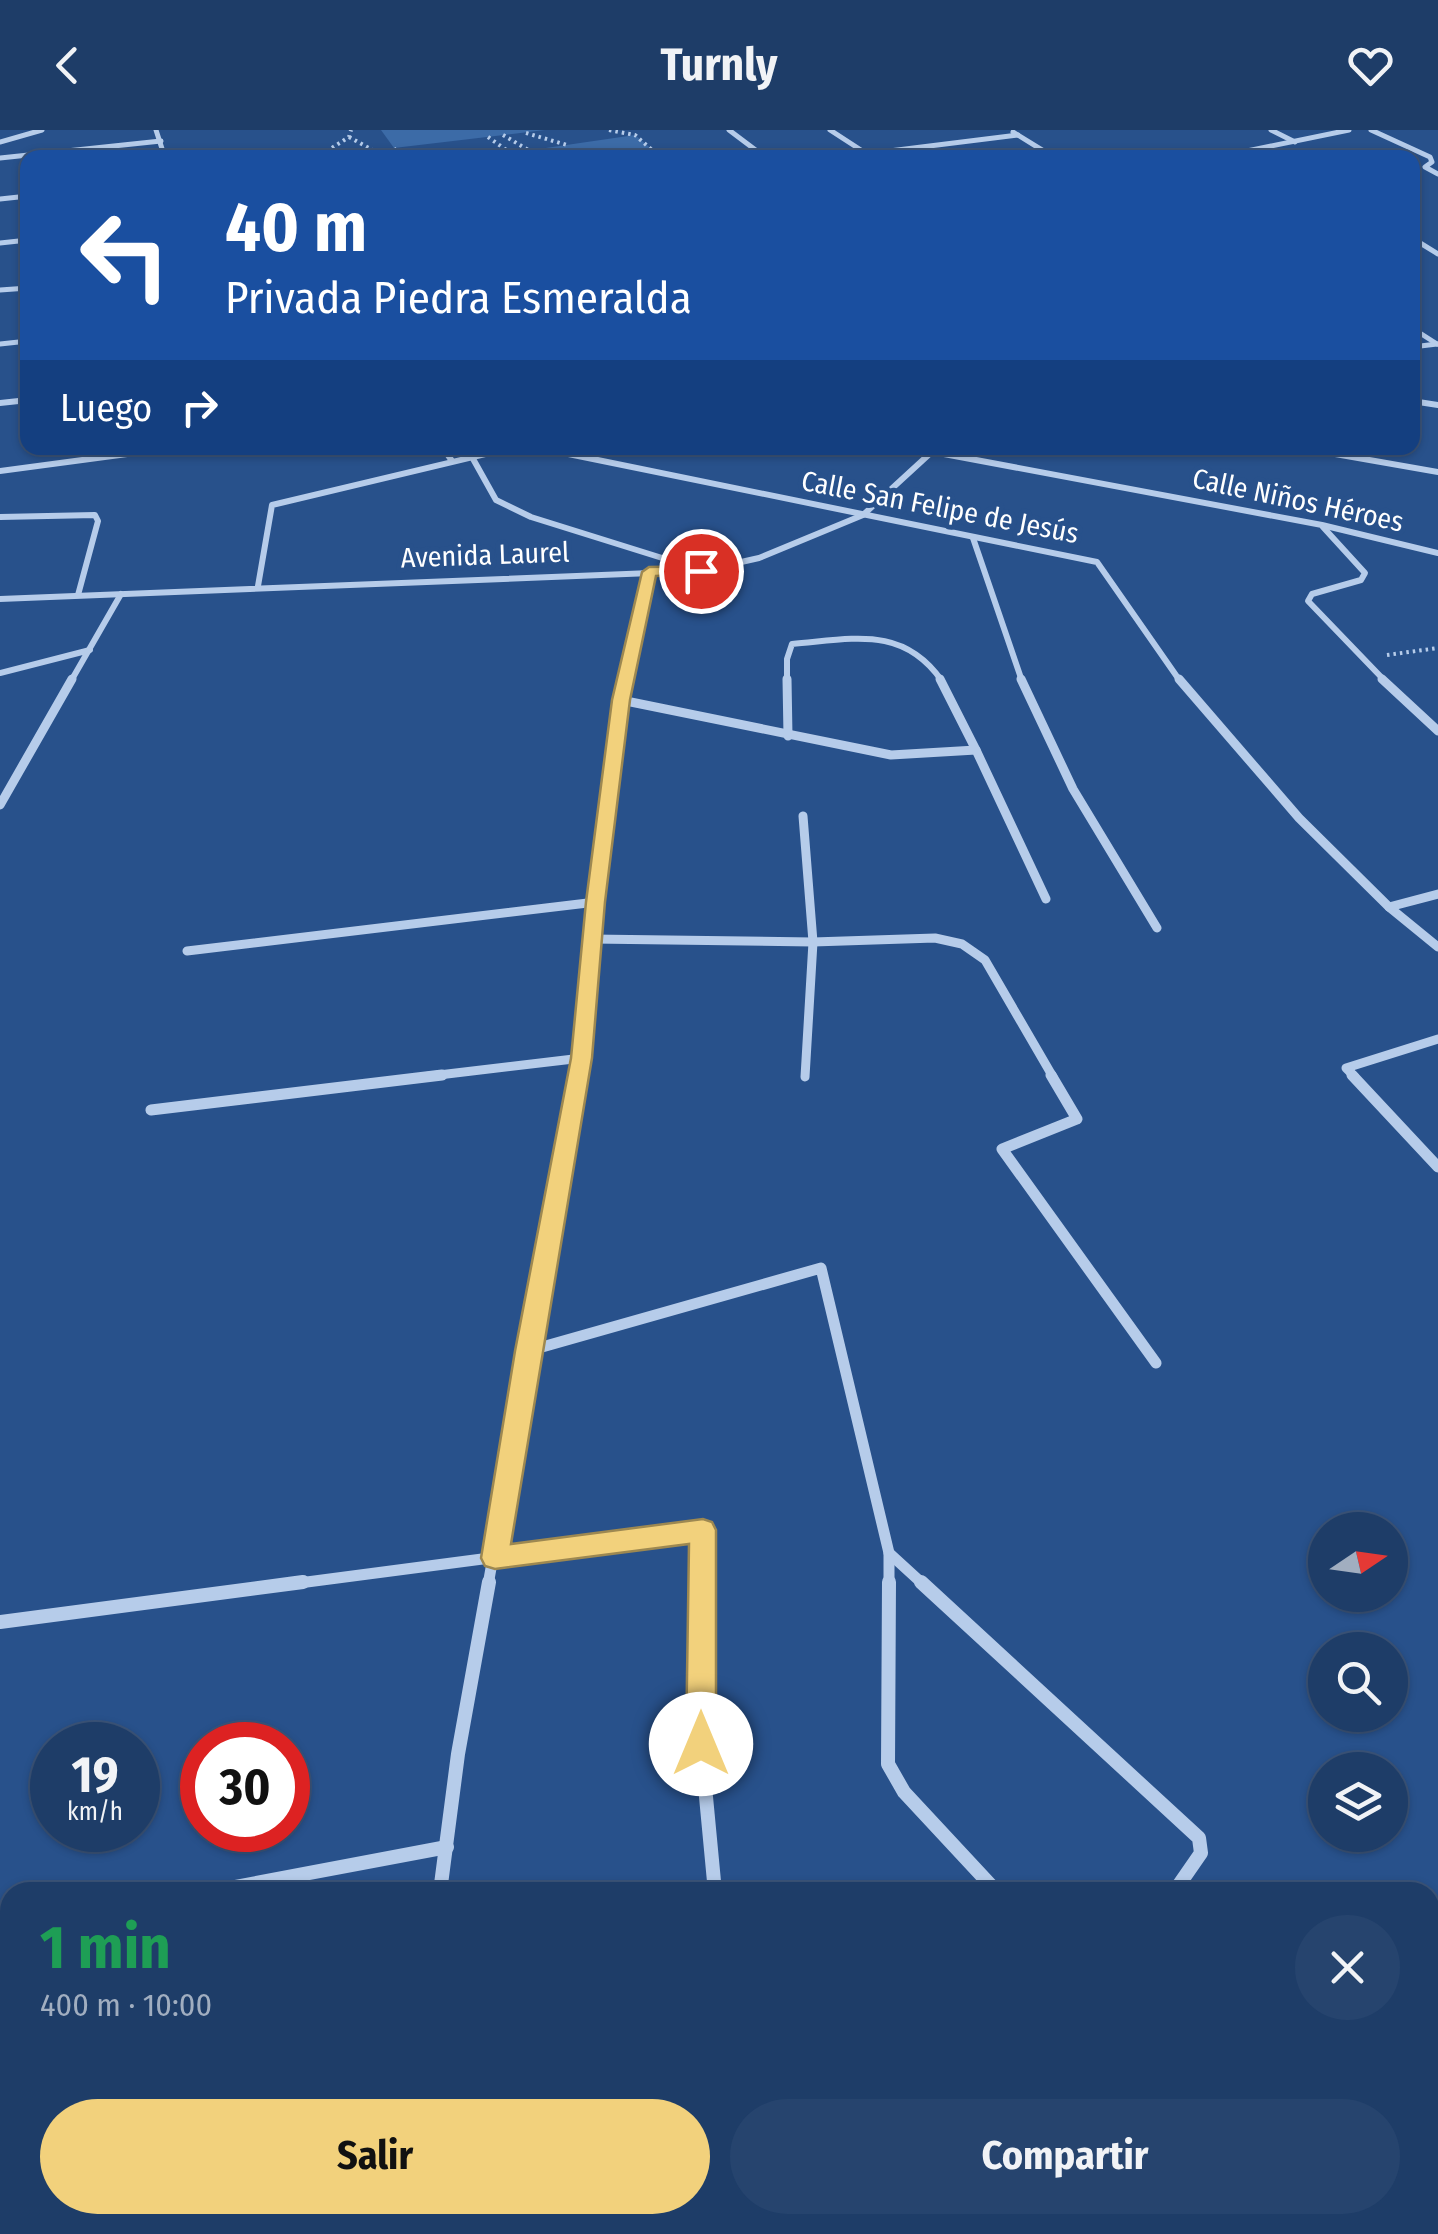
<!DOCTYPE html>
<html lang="es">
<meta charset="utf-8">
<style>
:root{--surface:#1e3d68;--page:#26446e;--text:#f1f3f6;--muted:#a1aec0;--line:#3c567c;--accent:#f2d17c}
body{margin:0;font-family:"Fira Sans Condensed",sans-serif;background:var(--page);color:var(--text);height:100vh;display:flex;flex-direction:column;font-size:38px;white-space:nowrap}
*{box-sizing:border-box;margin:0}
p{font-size:32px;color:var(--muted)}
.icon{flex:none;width:55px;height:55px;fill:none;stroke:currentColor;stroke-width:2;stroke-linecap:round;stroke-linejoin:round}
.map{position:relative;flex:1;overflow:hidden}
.side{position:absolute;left:0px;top:1752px;width:1440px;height:352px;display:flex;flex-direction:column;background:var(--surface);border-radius:30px 30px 0 0;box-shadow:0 2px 8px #0004,0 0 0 2px var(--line)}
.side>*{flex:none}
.guide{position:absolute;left:20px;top:20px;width:1400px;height:305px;border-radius:20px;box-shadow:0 2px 8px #0004,0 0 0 2px var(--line);background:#1a4fa0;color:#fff;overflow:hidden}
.needle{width:65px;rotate:77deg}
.controls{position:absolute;left:1308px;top:1382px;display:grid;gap:20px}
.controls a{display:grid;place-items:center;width:100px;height:100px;border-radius:50%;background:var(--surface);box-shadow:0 2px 8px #0004,0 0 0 2px var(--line);font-size:50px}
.speed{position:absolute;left:30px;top:1592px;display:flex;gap:20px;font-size:50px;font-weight:700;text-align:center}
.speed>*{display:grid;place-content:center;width:130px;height:130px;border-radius:50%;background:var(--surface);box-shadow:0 2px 8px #0004,0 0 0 2px var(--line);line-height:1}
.speed small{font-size:25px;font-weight:400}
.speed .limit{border:15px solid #d22;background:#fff;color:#111}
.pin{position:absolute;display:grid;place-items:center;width:85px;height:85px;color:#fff;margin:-42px;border:5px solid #fff;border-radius:50%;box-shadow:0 2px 10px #0007}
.me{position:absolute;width:110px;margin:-55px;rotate:0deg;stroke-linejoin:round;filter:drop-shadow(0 0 8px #0008)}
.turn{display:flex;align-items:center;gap:35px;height:210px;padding:0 40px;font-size:45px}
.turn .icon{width:130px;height:130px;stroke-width:2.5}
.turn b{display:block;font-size:70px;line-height:85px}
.then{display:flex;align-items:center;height:95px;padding:0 40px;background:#0003;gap:20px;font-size:38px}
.round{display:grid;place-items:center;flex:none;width:105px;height:105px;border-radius:52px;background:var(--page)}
.headline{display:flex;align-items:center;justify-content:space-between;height:170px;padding:0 40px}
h1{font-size:60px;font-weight:700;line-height:75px;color:#1e9e55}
.primary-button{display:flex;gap:20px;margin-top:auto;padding:20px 40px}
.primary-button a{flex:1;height:115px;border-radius:60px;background:var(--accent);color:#111;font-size:40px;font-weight:700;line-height:115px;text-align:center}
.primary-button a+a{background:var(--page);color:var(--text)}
header{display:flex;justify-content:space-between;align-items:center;height:130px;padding:0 40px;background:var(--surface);font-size:45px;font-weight:700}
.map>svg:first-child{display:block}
.green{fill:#3c6ba7}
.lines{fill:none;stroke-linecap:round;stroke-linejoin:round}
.path{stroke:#b6ccea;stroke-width:4;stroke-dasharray:2.5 4;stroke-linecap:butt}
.minor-far4{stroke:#b6ccea;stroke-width:5}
.minor-far3{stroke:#b6ccea;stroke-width:6}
.minor-far2{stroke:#b6ccea;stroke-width:9}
.minor-far1{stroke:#b6ccea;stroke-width:11}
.minor{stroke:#b6ccea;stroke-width:14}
.route{fill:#f2d17c;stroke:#9d8851;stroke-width:2.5}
.labels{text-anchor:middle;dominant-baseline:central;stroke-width:10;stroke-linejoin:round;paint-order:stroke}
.far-street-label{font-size:28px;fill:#fff;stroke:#28518b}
</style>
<header><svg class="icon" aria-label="back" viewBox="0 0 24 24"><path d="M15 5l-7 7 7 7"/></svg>Turnly<svg class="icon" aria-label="heart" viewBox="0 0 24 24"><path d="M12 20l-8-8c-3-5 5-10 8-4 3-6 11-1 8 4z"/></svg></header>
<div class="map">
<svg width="1438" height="2104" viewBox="0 0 1438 2104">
<rect width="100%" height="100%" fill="#28518b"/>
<g class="green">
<path d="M 381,0 L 545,0 L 394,18 Z"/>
<path d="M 635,5 L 661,27 L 484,27 Z"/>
</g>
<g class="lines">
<g class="path">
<path d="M 609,0 L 635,5 L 661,28"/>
<path d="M 526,3 L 567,15"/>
<path d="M 503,5 L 530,21"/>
<path d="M 349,7 L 387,28"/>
<path d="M 488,7 L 512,24"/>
<path d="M 394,18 L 399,28"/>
<path d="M 328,28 L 327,21 L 349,7 L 351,0"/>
<path d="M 1387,525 L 1438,518"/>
</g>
<g class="minor-far4">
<path d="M 156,0 L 165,28"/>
<path d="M 729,0 L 766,28"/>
<path d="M 830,0 L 867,24"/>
<path d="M 1271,0 L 1295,12"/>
<path d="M 1371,0 L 1430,27 L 1432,32 L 1425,37 L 1438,44"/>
<path d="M 1013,2 L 1055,28"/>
<path d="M 0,12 L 42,0"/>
<path d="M 0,28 L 161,11"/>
<path d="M 833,28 L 1018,5"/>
<path d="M 1213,28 L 1349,0"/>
<path d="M 0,69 L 28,66"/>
<path d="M 1412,108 L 1438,124"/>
<path d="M 0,113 L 28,110"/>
<path d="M 0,160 L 28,158"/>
<path d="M 1412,198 L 1437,214"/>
<path d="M 0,214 L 28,211"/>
<path d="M 1412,217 L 1437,214"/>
</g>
<g class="minor-far3">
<path d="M 1412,271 L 1438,275"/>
<path d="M 0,273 L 28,270"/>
<path d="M 443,318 L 452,331"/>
<path d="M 539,318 L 1097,432 L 1180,551"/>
<path d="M 912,318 L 1322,395 L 1438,423"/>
<path d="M 1301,318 L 1438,342"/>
<path d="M 472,327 L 496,370 L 531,387 L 691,437"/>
<path d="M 0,341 L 172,318"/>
<path d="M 0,387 L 95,385 L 98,391 L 78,465"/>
<path d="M 1323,397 L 1365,443 L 1361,450 L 1312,464 L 1308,471 L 1385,551"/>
<path d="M 973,408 L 1022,551"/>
<path d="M 258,456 L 272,375 L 511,318"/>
<path d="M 0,469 L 701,441 L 759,428 L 863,385 L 936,318"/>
<path d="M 0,543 L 90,520"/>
<path d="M 71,551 L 121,464"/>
<path d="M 625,551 L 649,441"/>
<path d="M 787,551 L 787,529 L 792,514 C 853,509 903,495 942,551"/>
</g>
<g class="minor-far2">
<path d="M 787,549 L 788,606"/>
<path d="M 940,549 L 976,620"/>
<path d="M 1021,549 L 1073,659 L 1157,798"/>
<path d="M 1179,549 L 1299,688 L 1389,777 L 1438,817"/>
<path d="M 1382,549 L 1438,601"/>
<path d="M 621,570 L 891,625 L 976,620 L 1046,769"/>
<path d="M 0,675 L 72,549"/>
<path d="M 803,686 L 813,812 L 805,947"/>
<path d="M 1389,777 L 1438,764"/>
<path d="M 592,809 L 813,812 L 935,808 L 962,814 L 985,830 L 1053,947"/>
<path d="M 187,821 L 596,772"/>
<path d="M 422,947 L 582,928"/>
<path d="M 579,947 L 596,772 L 626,549"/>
<path d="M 1355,947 L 1346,938 L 1438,909"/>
</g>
<g class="minor-far1">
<path d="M 1051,945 L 1077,989 L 1002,1019 L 1156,1233"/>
<path d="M 1352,945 L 1438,1037"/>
<path d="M 151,980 L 442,945"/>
<path d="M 528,1221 L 821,1138 L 889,1423 L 924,1455"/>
<path d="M 284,1455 L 703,1400 L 702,1455"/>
<path d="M 488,1455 L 579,945"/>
<path d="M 889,1455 L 889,1423"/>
</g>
<g class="minor">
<path d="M 703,1452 L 701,1614 L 715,1762"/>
<path d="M 889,1452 L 888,1634 L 904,1662 L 997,1762"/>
<path d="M 921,1452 L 1199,1708 L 1201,1723 L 1174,1762"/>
<path d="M 0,1492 L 303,1452"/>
<path d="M 209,1762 L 447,1717"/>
<path d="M 440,1762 L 458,1624 L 489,1452"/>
<path d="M 1430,1854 L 1438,1840"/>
<path d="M 384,2104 L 385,2095"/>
<path d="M 732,2104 L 733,2095"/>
<path d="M 1290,2104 L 1295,2095"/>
</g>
</g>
<path class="route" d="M 701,436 L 709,441 L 706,444 L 656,446 L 630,570 L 605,772 L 592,928 L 511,1414 L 703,1389 L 712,1392 L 716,1400 L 716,1614 L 711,1623 L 701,1627 L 691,1623 L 686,1614 L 689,1414 L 495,1439 L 485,1436 L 481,1428 L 515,1221 L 571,928 L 586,772 L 612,570 L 642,442 L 649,437 Z"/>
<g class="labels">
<g class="far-street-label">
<text transform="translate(1298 370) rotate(12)">Calle Niños Héroes</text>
<text transform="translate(940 377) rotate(11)">Calle San Felipe de Jesús</text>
<text transform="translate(485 425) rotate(-2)">Avenida Laurel</text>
</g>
</g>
</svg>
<div class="controls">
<a><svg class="needle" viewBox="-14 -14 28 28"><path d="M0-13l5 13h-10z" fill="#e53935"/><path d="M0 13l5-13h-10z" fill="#a1aec0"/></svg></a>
<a><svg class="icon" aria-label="search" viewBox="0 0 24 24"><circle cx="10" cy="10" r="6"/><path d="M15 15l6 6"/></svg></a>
<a><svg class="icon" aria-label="layers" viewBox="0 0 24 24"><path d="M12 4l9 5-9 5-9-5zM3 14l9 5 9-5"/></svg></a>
</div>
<div class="speed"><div>19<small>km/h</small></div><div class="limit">30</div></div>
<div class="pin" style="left:701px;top:441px;background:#d93025"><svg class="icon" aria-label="arrive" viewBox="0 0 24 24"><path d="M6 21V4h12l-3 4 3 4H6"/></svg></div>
<svg class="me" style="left:701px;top:1614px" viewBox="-20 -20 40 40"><circle r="19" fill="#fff"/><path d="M0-13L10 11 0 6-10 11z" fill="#f2d17c"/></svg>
<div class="guide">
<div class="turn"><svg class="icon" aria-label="left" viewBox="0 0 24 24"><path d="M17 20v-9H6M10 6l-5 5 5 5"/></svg><div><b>40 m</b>Privada Piedra Esmeralda</div></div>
<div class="then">Luego<svg class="icon" aria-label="right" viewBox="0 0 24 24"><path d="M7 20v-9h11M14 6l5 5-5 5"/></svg></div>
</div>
<section class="side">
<div class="headline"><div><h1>1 min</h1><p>400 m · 10:00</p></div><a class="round"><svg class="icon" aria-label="close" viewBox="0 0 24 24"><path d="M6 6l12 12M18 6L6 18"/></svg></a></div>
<div class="primary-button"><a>Salir</a><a>Compartir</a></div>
</section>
</div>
